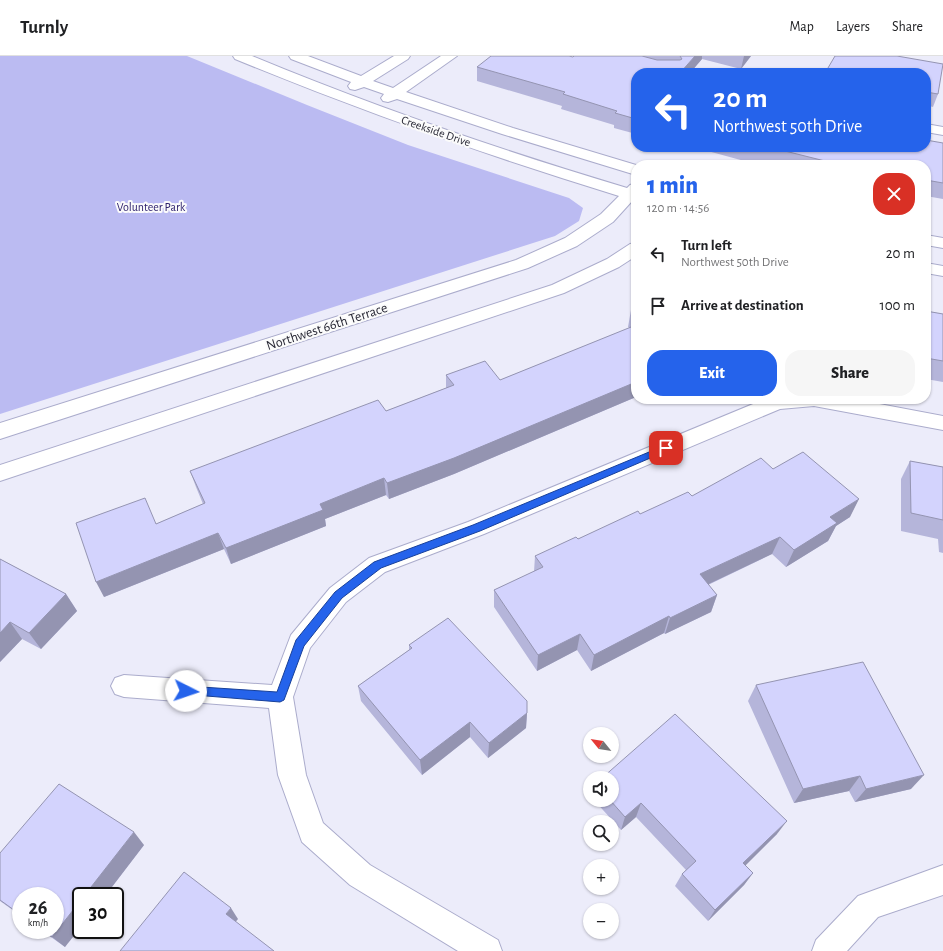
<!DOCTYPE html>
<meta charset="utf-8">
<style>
:root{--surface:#fff;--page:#f6f6f6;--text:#202124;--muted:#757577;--line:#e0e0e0;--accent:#2563eb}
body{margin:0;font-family:"Alegreya Sans",sans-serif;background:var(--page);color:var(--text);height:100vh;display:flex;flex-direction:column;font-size:15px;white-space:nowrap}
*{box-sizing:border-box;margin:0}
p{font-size:13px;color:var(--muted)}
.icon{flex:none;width:22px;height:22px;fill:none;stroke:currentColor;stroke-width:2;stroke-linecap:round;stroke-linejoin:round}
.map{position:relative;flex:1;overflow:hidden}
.panel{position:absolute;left:631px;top:104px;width:300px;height:244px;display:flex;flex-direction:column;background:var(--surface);border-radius:16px;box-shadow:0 1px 3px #0004}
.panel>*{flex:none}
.guide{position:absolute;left:631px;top:12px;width:300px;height:84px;border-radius:16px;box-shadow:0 1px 3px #0004;background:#2563eb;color:#fff;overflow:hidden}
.needle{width:26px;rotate:300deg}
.buttons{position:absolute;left:583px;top:671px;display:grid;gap:8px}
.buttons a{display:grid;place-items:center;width:36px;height:36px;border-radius:50%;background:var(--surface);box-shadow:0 1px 3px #0004;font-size:20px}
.speed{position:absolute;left:12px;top:831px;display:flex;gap:8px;font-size:20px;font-weight:700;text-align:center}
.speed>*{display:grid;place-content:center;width:52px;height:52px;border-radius:50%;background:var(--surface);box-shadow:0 1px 3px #0004;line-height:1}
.speed small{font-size:10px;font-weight:400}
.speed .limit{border:2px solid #111;border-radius:6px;background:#fff;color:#111}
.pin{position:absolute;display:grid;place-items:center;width:34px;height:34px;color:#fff;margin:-17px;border-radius:8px;box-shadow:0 2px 6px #0006}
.me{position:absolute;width:44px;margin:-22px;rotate:94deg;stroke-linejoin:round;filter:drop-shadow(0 0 3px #0008)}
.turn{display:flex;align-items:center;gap:14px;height:84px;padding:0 16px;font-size:18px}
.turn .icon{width:52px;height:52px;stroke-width:2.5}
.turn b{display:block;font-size:28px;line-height:34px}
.round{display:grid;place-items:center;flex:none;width:42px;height:42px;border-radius:16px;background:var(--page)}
.headline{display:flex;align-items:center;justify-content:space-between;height:68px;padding:0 16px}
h1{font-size:24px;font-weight:800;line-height:30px;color:var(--accent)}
.action{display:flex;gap:8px;margin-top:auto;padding:8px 16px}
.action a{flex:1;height:46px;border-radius:16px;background:var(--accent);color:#fff;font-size:16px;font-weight:800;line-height:46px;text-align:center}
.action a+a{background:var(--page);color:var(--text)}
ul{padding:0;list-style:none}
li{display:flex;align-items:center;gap:12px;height:52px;padding:0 16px}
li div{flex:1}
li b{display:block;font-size:15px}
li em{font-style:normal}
header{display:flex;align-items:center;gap:24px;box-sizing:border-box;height:56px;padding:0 20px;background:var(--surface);border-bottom:1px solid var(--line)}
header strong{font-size:19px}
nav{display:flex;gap:22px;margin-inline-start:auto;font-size:14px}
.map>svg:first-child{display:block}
.green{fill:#bbbbf2}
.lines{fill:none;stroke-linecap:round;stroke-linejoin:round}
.minor-casing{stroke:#abaccc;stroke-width:2}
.minor{fill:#fff;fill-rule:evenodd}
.wall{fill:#b5b5da}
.shaded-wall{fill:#9494b1}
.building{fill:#d3d3fd;stroke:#9494b1}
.route{fill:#2563eb;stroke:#184099}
.labels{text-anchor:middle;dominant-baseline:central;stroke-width:4;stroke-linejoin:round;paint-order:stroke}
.far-street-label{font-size:12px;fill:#282835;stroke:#fbfbfb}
.far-park-label{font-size:12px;fill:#2e216d;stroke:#fbfbfb}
.street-label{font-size:14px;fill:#282835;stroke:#fbfbfb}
</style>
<header>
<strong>Turnly</strong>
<nav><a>Map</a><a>Layers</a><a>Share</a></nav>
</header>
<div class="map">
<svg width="943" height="895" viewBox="0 0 943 895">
<rect width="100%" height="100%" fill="#ececfa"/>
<path class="green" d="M 0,0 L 187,0 L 307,49 L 408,89 L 569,142 L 583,152 L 579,165 L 555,180 L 0,358 Z"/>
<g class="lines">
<defs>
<g id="minor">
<path d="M 233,0 L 252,0 C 375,51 500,94 627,132 L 630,129 L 636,127 L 636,145 L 633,144 L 613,166 L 577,190 L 528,212 L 0,383 L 0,367 L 516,204 L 565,182 L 601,158 L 619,140 C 489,100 361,55 235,3 Z"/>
<path d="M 289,0 L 308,0 L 361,20 L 394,0 L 410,0 L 408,3 L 373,25 L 393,32 L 441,0 L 457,0 L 406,36 L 513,72 L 636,109 L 636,119 L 502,78 L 397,43 L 388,46 L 383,45 L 381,42 L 384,38 L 364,31 L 355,34 L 350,33 L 348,30 L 351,26 L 291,3 Z"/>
<path d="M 926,68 L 943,71 L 943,79 L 926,76 Z"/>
<path d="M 926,179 L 943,182 L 943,192 L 926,189 Z"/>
<path d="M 636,187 L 636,200 L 619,211 L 564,237 L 0,425 L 0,409 L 552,229 L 607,203 L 630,188 Z"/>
<path d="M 926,207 L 943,210 L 943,220 L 926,217 Z"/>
<path d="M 765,343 L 853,343 L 943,360 L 943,374 L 814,350 L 780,353 L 484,478 L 385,516 L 346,546 L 310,592 L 293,641 L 306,719 L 323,767 L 370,809 L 498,884 L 502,895 L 458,895 L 350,829 L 302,786 L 278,719 L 269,652 L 124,641 L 115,638 L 111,630 L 115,622 L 124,619 L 272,629 L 291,579 L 330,532 L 369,502 L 468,466 Z"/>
<path d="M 943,809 L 943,839 L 878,861 L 847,895 L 812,895 L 816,884 L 858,840 Z"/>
</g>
</defs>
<use href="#minor" class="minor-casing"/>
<use href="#minor" class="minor"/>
</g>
<g class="wall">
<path d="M 574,0 L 751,0 L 741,13 L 702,3 L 690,17 L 636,17 L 636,78 L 614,72 L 614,69 L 561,53 L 562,50 L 477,25 L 477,11 L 573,1 Z"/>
<path d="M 926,17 L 938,38 L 933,51 L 926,49 Z"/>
<path d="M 943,87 L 943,143 L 926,140 L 926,109 L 777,109 L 761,105 L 759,109 L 693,91 L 926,91 Z"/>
<path d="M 636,252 L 636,341 L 454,418 L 389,443 L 386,439 L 325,463 L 326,470 L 231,508 L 224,493 L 104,541 L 156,468 L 203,448 L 196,431 L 190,415 L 386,355 L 446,332 L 446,319 L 500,324 L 630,272 L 628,271 L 631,254 Z"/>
<path d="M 926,255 L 943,258 L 943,326 L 926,323 Z"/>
<path d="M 910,405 L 943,411 L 943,497 L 939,496 L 938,483 L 901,475 L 901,423 Z"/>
<path d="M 773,413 L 850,461 L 836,470 L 828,485 L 786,511 L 772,498 L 708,529 L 717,539 L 711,556 L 665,578 L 664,577 L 591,615 L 577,594 L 537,615 L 494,551 L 494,534 L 534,516 L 535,500 L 640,458 Z"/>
<path d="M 0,503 L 66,538 L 77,555 L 41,593 L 22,583 L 0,606 Z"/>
<path d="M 409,589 L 527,657 L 526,672 L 488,702 L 470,681 L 422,719 L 361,645 L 358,630 L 409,594 Z"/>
<path d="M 756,629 L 911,733 L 855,746 L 849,735 L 794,747 L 748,645 Z"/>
<path d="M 612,722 L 777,778 L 745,809 L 753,817 L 744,829 L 708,865 L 675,830 L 682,818 L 686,814 L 636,761 L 621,774 L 594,744 L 612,744 Z"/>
<path d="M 144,789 L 105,840 L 81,840 L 65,891 L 41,874 L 55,874 L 21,840 L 21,860 L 0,845 L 0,797 Z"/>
</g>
<g class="shaded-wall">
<path d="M 695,0 L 702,0 L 702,3 L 690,17 L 680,17 Z"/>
<path d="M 744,0 L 751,0 L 741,13 Z"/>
<path d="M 636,326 L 636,341 L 454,418 L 389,443 L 387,427 Z"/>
<path d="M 384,422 L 386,439 L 325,463 L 326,470 L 231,508 L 226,492 L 320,448 Z"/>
<path d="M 859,443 L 850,461 L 836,470 L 828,485 L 786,511 L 794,494 L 830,461 Z"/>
<path d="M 218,477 L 224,493 L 104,541 L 96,526 Z"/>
<path d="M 780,481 L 772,498 L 694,535 L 700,518 Z"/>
<path d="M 66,538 L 77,555 L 41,593 L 29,577 Z"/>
<path d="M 717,539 L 711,556 L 665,578 L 670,562 Z"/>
<path d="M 669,560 L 664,577 L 591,615 L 594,599 Z"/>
<path d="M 10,566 L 22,583 L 0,606 L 0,577 Z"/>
<path d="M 580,578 L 577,594 L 537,615 L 538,599 Z"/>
<path d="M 527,657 L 526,672 L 488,702 L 489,687 Z"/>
<path d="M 470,666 L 470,681 L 422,719 L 420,704 Z"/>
<path d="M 924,719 L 911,733 L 855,746 L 866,733 Z"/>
<path d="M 860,720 L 849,735 L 794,747 L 803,733 Z"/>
<path d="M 641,747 L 636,761 L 621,774 L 625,761 Z"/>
<path d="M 787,765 L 777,778 L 735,820 L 743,807 Z"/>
<path d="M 134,776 L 144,789 L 105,840 L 84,840 Z"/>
<path d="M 753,817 L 744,829 L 708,865 L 715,854 Z"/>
<path d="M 81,844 L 81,871 L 65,891 L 52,881 Z"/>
<path d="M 231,852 L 238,863 L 233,869 L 226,858 Z"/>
</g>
<g class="building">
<path d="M 491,0 L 569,0 L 573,1 L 574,0 L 642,0 L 657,4 L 680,4 L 682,3 L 680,0 L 695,0 L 680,17 L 636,17 L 636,63 L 615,57 L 617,55 L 563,38 L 565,36 L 477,11 Z"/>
<path d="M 835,0 L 897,0 L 943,8 L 938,38 L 926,36 L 926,17 L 825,17 Z"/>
<path d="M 926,84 L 943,87 L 943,127 L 926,124 L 926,109 L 841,109 L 769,91 L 926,91 Z"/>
<path d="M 752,91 L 764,91 L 763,94 Z"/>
<path d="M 636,252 L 636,258 L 631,254 Z"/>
<path d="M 926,255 L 943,258 L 943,305 L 926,302 Z"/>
<path d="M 636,269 L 636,326 L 454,402 L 387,427 L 384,422 L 320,448 L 323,454 L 226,492 L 218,477 L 96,526 L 76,467 L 145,442 L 156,468 L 205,447 L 190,415 L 378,344 L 386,355 L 454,329 L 446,319 L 485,305 L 500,324 Z"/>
<path d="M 803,396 L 859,443 L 830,461 L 837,467 L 794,494 L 780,481 L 700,518 L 717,539 L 670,562 L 669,560 L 594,599 L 580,578 L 538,599 L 494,534 L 543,511 L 535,500 L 576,481 L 578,483 L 638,455 L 640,458 L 688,436 L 692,440 L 761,402 L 773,413 Z"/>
<path d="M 910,405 L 943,411 L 943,464 L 911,457 Z"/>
<path d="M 0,503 L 66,538 L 29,577 L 10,566 L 0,577 Z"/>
<path d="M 448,562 L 527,645 L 527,657 L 489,687 L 470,666 L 420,704 L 358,630 L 412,592 L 409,589 Z"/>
<path d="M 863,606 L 924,719 L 866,733 L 860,720 L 803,733 L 756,629 Z"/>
<path d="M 675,658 L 787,765 L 743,807 L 753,817 L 715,854 L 682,818 L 696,805 L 641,747 L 625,761 L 610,744 L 612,744 L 612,722 L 602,722 Z"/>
<path d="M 59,728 L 134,776 L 84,840 L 81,840 L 81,844 L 52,881 L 42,874 L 55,874 L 55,840 L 21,840 L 21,859 L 0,844 L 0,797 Z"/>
<path d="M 184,816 L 231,852 L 226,858 L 274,895 L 120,895 Z"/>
</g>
<path class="route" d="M 666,389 L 669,390 L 670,392 L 669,394 L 480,475 L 381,512 L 342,542 L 304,590 L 284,644 L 280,646 L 182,638 L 181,635 L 182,631 L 186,630 L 277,636 L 296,584 L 335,536 L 374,506 L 473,469 Z"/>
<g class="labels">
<g class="far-street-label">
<text transform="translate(436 75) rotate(19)">Creekside Drive</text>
</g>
<g class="far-park-label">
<text x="151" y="151">Volunteer Park</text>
</g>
<g class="street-label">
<text transform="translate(327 271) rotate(-18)">Northwest 66th Terrace</text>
</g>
</g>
</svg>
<div class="buttons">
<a><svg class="needle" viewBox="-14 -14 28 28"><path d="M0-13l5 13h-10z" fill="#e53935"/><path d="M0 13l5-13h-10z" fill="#757577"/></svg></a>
<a><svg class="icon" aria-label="sound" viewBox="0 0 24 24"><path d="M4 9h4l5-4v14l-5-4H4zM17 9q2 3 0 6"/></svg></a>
<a><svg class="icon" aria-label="search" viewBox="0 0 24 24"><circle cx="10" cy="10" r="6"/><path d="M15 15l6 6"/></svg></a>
<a>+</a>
<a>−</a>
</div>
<div class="speed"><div>26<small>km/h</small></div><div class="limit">30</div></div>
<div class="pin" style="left:666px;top:392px;background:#d93025"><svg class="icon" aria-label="arrive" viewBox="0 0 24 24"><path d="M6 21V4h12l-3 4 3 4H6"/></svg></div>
<svg class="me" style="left:186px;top:635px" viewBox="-20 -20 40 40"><circle r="19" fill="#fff"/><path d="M0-13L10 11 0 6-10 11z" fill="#2563eb"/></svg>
<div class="guide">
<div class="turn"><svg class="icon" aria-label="left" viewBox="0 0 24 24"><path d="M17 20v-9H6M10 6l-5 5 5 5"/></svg><div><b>20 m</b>Northwest 50th Drive</div></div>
</div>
<section class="panel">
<div class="headline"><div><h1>1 min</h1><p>120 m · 14:56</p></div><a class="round" style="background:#d93025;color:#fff"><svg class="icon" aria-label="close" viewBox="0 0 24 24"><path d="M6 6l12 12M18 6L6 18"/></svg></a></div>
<ul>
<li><svg class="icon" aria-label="left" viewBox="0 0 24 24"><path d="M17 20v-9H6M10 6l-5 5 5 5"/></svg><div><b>Turn left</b><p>Northwest 50th Drive</p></div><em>20 m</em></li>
<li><svg class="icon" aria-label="arrive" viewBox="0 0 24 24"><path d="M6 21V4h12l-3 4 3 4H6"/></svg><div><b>Arrive at destination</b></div><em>100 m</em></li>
</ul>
<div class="action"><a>Exit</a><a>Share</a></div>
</section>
</div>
